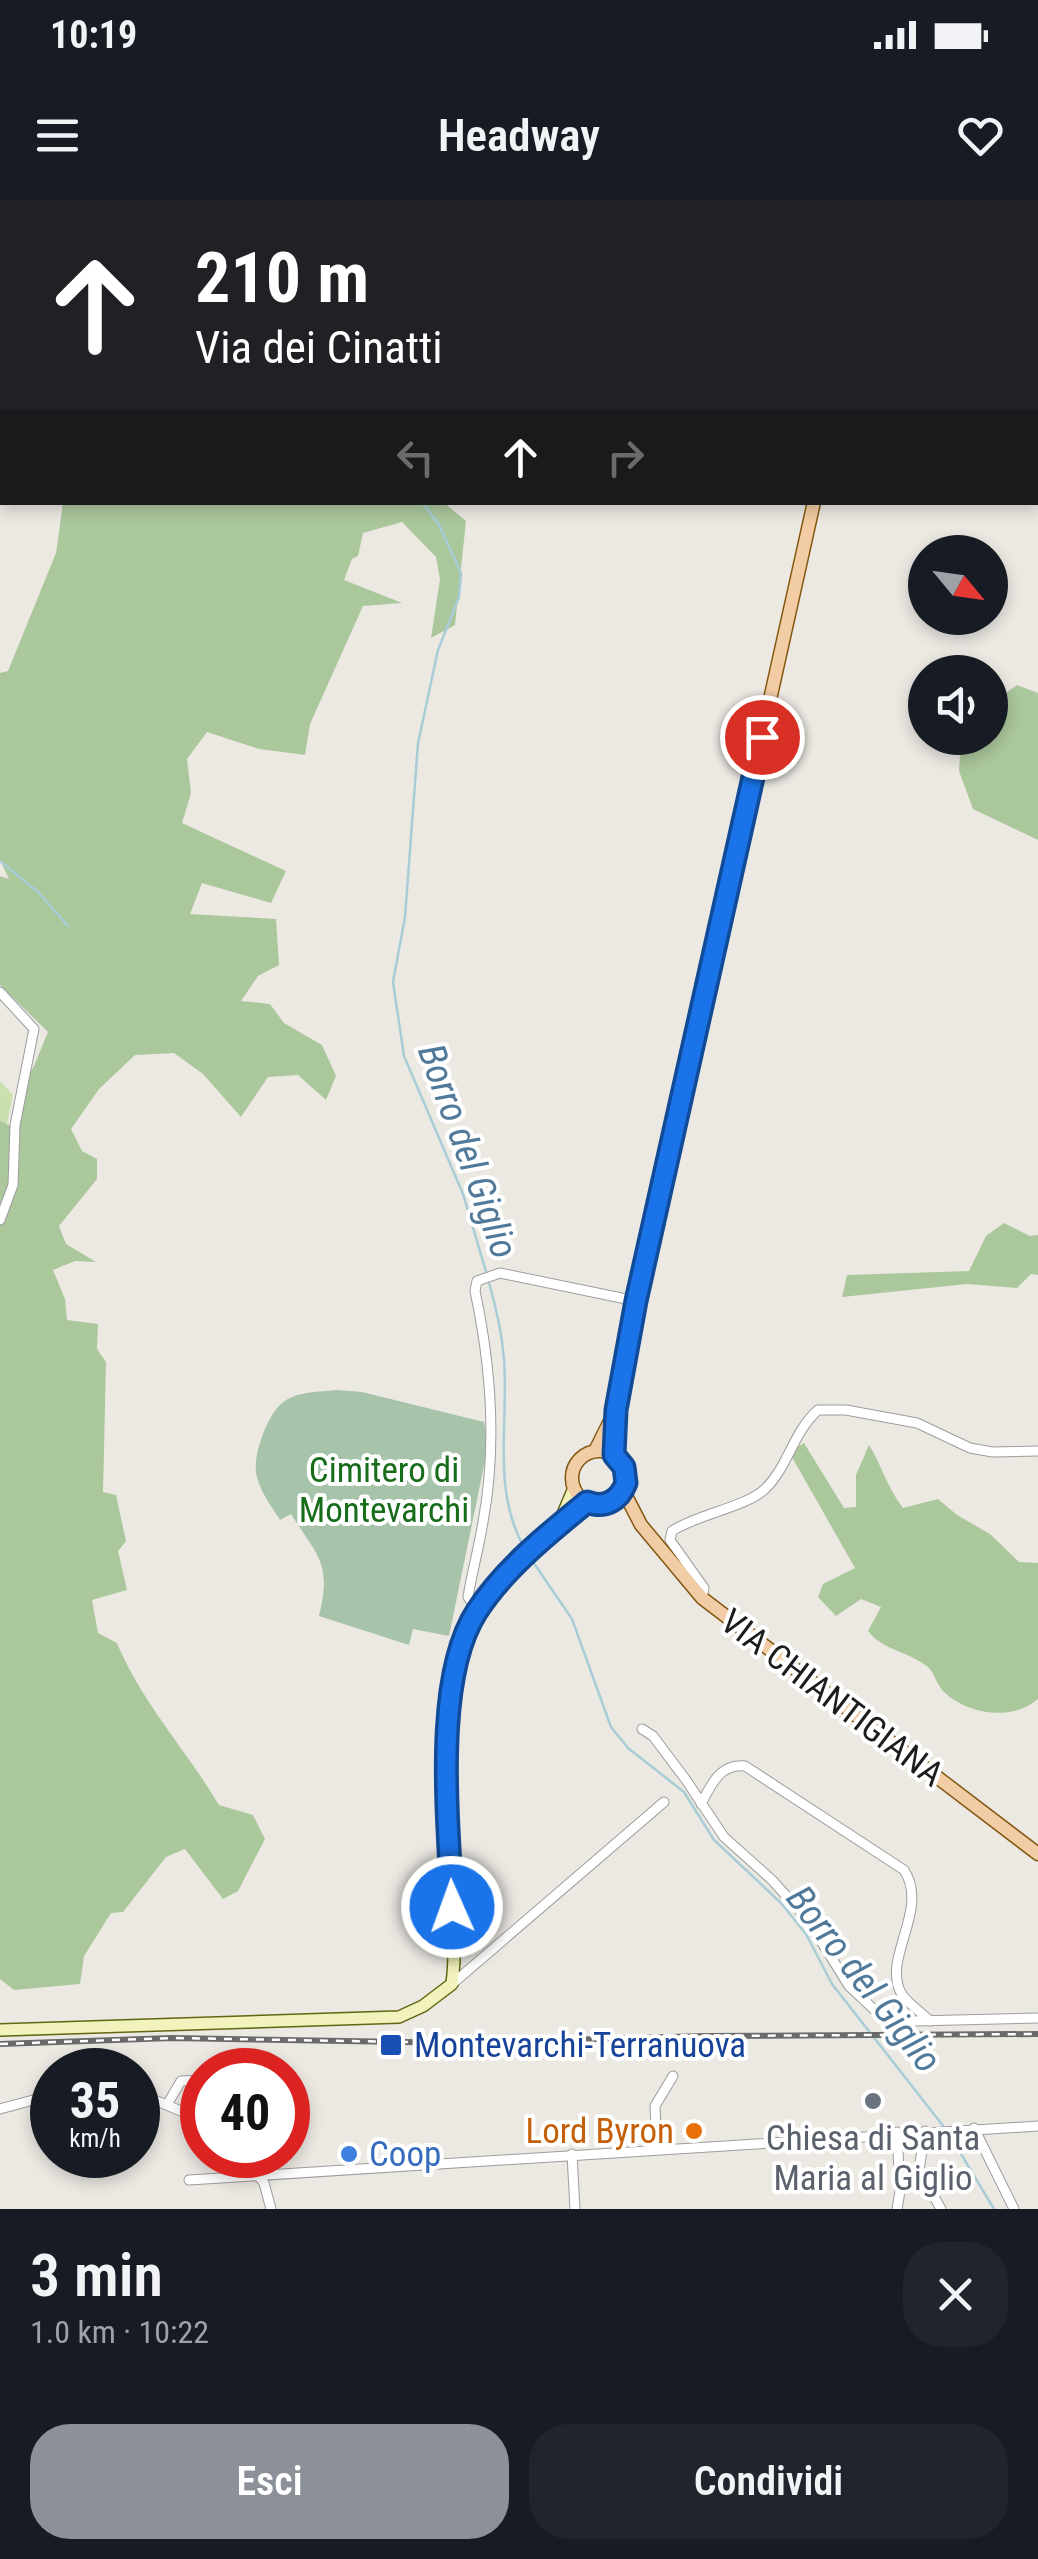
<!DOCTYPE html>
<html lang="it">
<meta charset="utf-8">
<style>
:root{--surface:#171b24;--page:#20242c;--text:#f1f3f6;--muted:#9ea1a6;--accent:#8c9099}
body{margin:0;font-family:"Roboto Condensed",sans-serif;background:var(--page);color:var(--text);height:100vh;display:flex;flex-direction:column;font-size:38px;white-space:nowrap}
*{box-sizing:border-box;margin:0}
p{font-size:32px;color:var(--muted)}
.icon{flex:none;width:55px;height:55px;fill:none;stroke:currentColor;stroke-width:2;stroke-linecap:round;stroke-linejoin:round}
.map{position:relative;height:2009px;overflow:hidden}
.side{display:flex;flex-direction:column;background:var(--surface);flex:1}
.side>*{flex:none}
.hud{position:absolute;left:0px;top:0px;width:1040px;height:305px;box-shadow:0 5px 15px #0003;background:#202124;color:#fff;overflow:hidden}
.needle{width:65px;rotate:119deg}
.buttons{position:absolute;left:908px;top:335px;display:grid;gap:20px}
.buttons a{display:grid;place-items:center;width:100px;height:100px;border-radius:50%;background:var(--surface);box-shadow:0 5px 15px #0003;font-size:50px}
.speed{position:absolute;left:30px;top:1848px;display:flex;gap:20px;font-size:50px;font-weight:700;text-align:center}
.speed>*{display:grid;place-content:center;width:130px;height:130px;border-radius:50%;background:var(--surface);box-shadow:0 5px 15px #0003;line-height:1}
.speed small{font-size:25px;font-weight:400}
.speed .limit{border:15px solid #d22;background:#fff;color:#111}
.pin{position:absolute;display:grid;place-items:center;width:85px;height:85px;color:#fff;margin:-42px;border:5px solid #fff;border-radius:50%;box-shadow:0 2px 10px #0007}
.me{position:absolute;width:110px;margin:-55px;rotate:358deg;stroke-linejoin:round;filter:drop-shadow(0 0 8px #0008)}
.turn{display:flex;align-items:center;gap:35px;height:210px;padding:0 30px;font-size:45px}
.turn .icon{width:130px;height:130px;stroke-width:2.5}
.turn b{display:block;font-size:70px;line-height:85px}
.lanes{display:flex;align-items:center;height:95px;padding:0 30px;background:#0003;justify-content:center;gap:50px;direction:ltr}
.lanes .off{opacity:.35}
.round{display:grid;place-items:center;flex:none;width:105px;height:105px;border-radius:40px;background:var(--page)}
.headline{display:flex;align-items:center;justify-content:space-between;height:170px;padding:0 30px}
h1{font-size:60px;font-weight:600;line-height:75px}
.primary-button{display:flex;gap:20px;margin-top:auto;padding:20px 30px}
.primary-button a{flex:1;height:115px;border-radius:40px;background:var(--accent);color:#fff;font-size:40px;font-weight:600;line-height:115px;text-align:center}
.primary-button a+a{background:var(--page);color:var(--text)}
.status{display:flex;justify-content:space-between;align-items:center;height:70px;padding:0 50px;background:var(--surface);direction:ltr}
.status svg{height:28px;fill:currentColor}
header{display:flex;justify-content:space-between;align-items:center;height:130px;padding:0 30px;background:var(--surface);font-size:45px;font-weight:600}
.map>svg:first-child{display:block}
.grass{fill:#cae1ae}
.forest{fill:#abc79c}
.cemetery{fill:#a7c3aa}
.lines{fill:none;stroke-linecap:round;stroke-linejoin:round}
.stream{stroke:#a8cdd6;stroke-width:2.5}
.street-casing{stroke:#9d9d9d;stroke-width:11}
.secondary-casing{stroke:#616611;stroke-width:14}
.primary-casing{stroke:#845810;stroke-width:15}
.street{stroke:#fff;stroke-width:9}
.secondary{stroke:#f2f2bc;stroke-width:11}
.primary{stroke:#f1cca4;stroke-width:12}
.rail-casing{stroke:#6a6a6a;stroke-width:6}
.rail{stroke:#fff;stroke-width:2.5;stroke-dasharray:8;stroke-linecap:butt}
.route-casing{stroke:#114b97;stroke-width:25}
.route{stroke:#1a73e8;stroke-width:18}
.transit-dot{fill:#1a4fb4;stroke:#fff;stroke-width:4}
.worship-dot{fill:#6b7280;stroke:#fff;stroke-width:4}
.food-dot{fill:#e8710a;stroke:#fff;stroke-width:4}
.shop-dot{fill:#3f7fe0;stroke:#fff;stroke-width:4}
.labels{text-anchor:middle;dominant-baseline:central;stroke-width:8;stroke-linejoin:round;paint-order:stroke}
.park-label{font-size:35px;fill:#176d1a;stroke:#fff}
.street-label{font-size:35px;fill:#1c1c1c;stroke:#fff}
.transit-label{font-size:35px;fill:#164399;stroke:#fff;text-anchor:start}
.food-label{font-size:35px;fill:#c56008;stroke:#fff;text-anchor:end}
.worship-label{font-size:35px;fill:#5b616d;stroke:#fff}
.shop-label{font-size:35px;fill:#366cbe;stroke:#fff;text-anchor:start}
.water-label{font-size:38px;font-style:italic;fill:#51799a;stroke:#fff}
</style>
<div class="status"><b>10:19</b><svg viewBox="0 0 49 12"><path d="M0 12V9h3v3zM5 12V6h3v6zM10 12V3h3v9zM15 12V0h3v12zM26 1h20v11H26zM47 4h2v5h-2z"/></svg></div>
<header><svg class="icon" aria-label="menu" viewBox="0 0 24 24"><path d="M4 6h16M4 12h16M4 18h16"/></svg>Headway<svg class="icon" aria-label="heart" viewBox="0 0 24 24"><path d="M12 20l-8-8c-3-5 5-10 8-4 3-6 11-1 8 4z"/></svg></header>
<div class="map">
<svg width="1038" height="2009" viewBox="0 0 1038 2009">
<rect width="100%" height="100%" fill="#ece9e3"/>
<path class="grass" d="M 0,881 L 13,895 L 7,924 L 0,921 Z"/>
<g class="forest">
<path d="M 0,0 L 599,0 L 2,2 L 2,180 Z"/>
<path d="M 443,302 L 466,321 L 455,425 L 431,438 L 440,379 L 436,357 L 402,322 L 363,333 L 358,356 L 352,359 L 344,380 L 402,403 L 363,406 L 310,524 L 305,555 L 259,549 L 207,532 L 187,559 L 191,593 L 182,623 L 286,671 L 271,703 L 202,683 L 190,714 L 276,719 L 279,765 L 258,776 L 241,801 L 270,804 L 284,823 L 322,845 L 336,876 L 326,900 L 298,875 L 268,877 L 241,917 L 203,874 L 174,853 L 135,855 L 99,889 L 71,929 L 82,951 L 97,959 L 97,979 L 59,1026 L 66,1044 L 96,1062 L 75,1061 L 53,1070 L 65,1099 L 67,1120 L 98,1124 L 97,1149 L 106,1162 L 103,1292 L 116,1295 L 126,1341 L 118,1351 L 127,1390 L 92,1400 L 98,1433 L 117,1443 C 141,1501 186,1550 219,1605 L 253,1615 L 265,1639 L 238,1691 L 223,1699 L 185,1649 L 166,1657 L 123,1712 L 111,1713 L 84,1756 L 80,1784 L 14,1790 L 0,1779 L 0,921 L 18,929 L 24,881 L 34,866 L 48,832 L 0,785 L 0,676 L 9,679 L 0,660 L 0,473 L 8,471 L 56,353 L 63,303 Z"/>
<path d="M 1017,485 L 1038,493 L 1038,640 L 973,609 L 959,571 L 961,538 L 990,538 L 990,504 Z"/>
<path d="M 1004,1023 L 1030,1036 L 1038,1035 L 1038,1075 L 1031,1074 L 1017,1088 L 967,1084 L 842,1097 L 847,1075 L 969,1071 L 986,1036 Z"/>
<path d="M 804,1243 L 844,1308 L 856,1307 L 856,1275 L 869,1245 C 883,1268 886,1285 903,1308 L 938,1299 L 957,1315 L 990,1334 L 1019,1362 L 1038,1363 L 1038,1499 C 1013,1521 969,1515 945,1493 C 937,1486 935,1474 928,1467 C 908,1451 884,1451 868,1431 L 881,1407 L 861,1399 L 836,1416 L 818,1397 L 823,1384 L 855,1368 L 789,1252 Z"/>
</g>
<path class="cemetery" d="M 337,1190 L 362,1192 L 484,1222 L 488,1246 L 449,1436 L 413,1429 L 409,1445 L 319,1416 C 332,1363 318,1357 291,1314 L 280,1320 C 272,1307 261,1293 257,1277 C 251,1259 267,1215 282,1203 C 297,1191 319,1192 337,1190 Z"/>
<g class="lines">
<g class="stream">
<path d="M 810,2 L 810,0"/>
<path d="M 898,2 L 899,0"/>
<path d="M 0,171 L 2,170"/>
<path d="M 0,174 L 2,182"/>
<path d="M 0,288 L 2,280"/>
<path d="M 422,302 L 439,325 L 461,373 L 459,397 L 438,450 L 418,543 L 405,717 L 393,782 L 404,856 L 463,994 L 487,1075"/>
<path d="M 0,661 L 38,692 L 68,726"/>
<path d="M 489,1083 C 496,1107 502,1134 504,1159 C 509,1223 491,1291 525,1349"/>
<path d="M 529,1356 L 572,1419 L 611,1527 L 628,1548 L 684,1592 L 714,1640 L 781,1703 L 806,1734 L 832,1784 L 944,1927"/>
<path d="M 949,1934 L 994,2009"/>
</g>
<defs>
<g id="street">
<path d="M 0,792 L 34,829 L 15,925 L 13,985 L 0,1020"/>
<path d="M 702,1398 L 704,1388 L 670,1340 L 672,1331 C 698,1314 746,1307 765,1289 C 788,1267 793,1232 818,1210 L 846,1210 L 917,1223 L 970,1248 L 993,1252 L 1038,1251"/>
<path d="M 477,1410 L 468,1397 C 472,1372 479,1347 483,1322 C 497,1246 491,1166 475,1091 L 477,1081 L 500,1073 L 636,1101"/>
<path d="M 642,1529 L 653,1536 L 686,1580 L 724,1637 L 772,1680 L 808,1720 L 849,1786 L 880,1815 L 915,1821 L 1038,1818"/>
<path d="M 701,1604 C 711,1585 720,1563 745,1566 L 904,1670 C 930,1710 882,1757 901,1793 C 907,1803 922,1813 930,1821"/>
<path d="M 452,1784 L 664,1602"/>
<path d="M 138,1893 L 202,1920"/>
<path d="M 168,1903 L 181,1881 L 202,1880"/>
<path d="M 0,1909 L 52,1895"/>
<path d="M 974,1928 L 1014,2009"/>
<path d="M 925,1931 L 919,1970 L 941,2009"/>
<path d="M 657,1949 L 655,1906 L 673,1876"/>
<path d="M 572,1954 L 575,2009"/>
<path d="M 241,1955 L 264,1983 L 271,2009"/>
<path d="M 189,1980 L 1038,1926"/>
<path d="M 897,2009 L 900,1991 L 897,1932"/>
</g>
<g id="secondary">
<path d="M 560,1321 L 574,1288"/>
<path d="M 0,1830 L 399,1817 L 423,1806 L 452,1784 C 465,1679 417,1497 478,1409 C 507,1368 548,1333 587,1302"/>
</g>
<g id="primary">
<path d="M 913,2 L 915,0"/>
<path d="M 595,1251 L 612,1217"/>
<circle cx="599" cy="1278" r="27"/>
<path d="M 613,1255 L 615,1210 L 636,1101 L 814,302"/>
<path d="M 623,1290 L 641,1325 L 702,1398 L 1038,1654"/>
</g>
</defs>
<use href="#street" class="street-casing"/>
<use href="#secondary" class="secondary-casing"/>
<use href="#primary" class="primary-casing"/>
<use href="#street" class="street"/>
<use href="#secondary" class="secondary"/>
<use href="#primary" class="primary"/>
<defs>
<path id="rail" d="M 0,1844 L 172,1838 L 464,1843 L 706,1836 L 1038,1834"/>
</defs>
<use href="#rail" class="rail-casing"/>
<use href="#rail" class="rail"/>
</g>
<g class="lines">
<defs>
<path id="route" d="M 452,1707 C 449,1625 432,1480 477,1411 C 504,1369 549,1333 587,1302 C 605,1309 619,1301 626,1283 L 624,1267 L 614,1255 L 616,1210 L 636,1101 L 762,537"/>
</defs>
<use href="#route" class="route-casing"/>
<use href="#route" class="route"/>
</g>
<rect class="transit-dot" x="379" y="1833" width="24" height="24" rx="5"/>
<circle class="worship-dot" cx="873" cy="1901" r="10"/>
<circle class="food-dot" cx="694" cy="1931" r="10"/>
<circle class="shop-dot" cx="349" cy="1954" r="10"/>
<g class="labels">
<g class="park-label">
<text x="384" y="1270">Cimitero di<tspan x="384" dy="40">Montevarchi</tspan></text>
</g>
<g class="street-label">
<text transform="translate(832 1498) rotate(37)">VIA CHIANTIGIANA</text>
</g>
<g class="transit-label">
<text x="414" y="1845">Montevarchi-Terranuova</text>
</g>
<g class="food-label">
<text x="674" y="1931">Lord Byron</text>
</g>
<g class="worship-label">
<text x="873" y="1938">Chiesa di Santa<tspan x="873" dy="40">Maria al Giglio</tspan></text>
</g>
<g class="shop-label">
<text x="369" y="1954">Coop</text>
</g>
<g class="water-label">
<text transform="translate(468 951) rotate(70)">Borro del Giglio</text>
<text transform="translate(864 1779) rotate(52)">Borro del Giglio</text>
</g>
</g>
</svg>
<div class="buttons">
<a><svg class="needle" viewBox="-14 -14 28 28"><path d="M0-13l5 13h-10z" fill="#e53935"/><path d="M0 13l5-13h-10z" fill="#9ea1a6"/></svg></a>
<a><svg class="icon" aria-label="sound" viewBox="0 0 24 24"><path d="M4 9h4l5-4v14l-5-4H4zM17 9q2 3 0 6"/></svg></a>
</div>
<div class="speed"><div>35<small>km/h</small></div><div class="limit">40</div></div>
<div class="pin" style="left:762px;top:537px;background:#d93025"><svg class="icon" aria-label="arrive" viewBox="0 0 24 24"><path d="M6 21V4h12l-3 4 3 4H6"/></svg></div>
<svg class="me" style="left:452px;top:1707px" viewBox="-20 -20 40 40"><circle r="17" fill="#1a73e8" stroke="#fff" stroke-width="3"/><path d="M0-11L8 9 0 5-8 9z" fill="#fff"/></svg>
<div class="hud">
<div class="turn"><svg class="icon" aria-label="ahead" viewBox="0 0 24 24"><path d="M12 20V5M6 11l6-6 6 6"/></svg><div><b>210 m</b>Via dei Cinatti</div></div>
<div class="lanes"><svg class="icon off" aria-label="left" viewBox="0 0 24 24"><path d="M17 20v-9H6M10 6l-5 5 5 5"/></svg><svg class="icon" aria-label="ahead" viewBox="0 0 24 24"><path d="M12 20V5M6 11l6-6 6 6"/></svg><svg class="icon off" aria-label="right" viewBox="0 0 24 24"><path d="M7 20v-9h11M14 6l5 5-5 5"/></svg></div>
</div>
</div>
<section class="side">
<div class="headline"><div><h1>3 min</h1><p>1.0 km · 10:22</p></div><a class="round"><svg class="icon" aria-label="close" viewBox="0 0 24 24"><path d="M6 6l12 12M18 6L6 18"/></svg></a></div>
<div class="primary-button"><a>Esci</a><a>Condividi</a></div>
</section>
